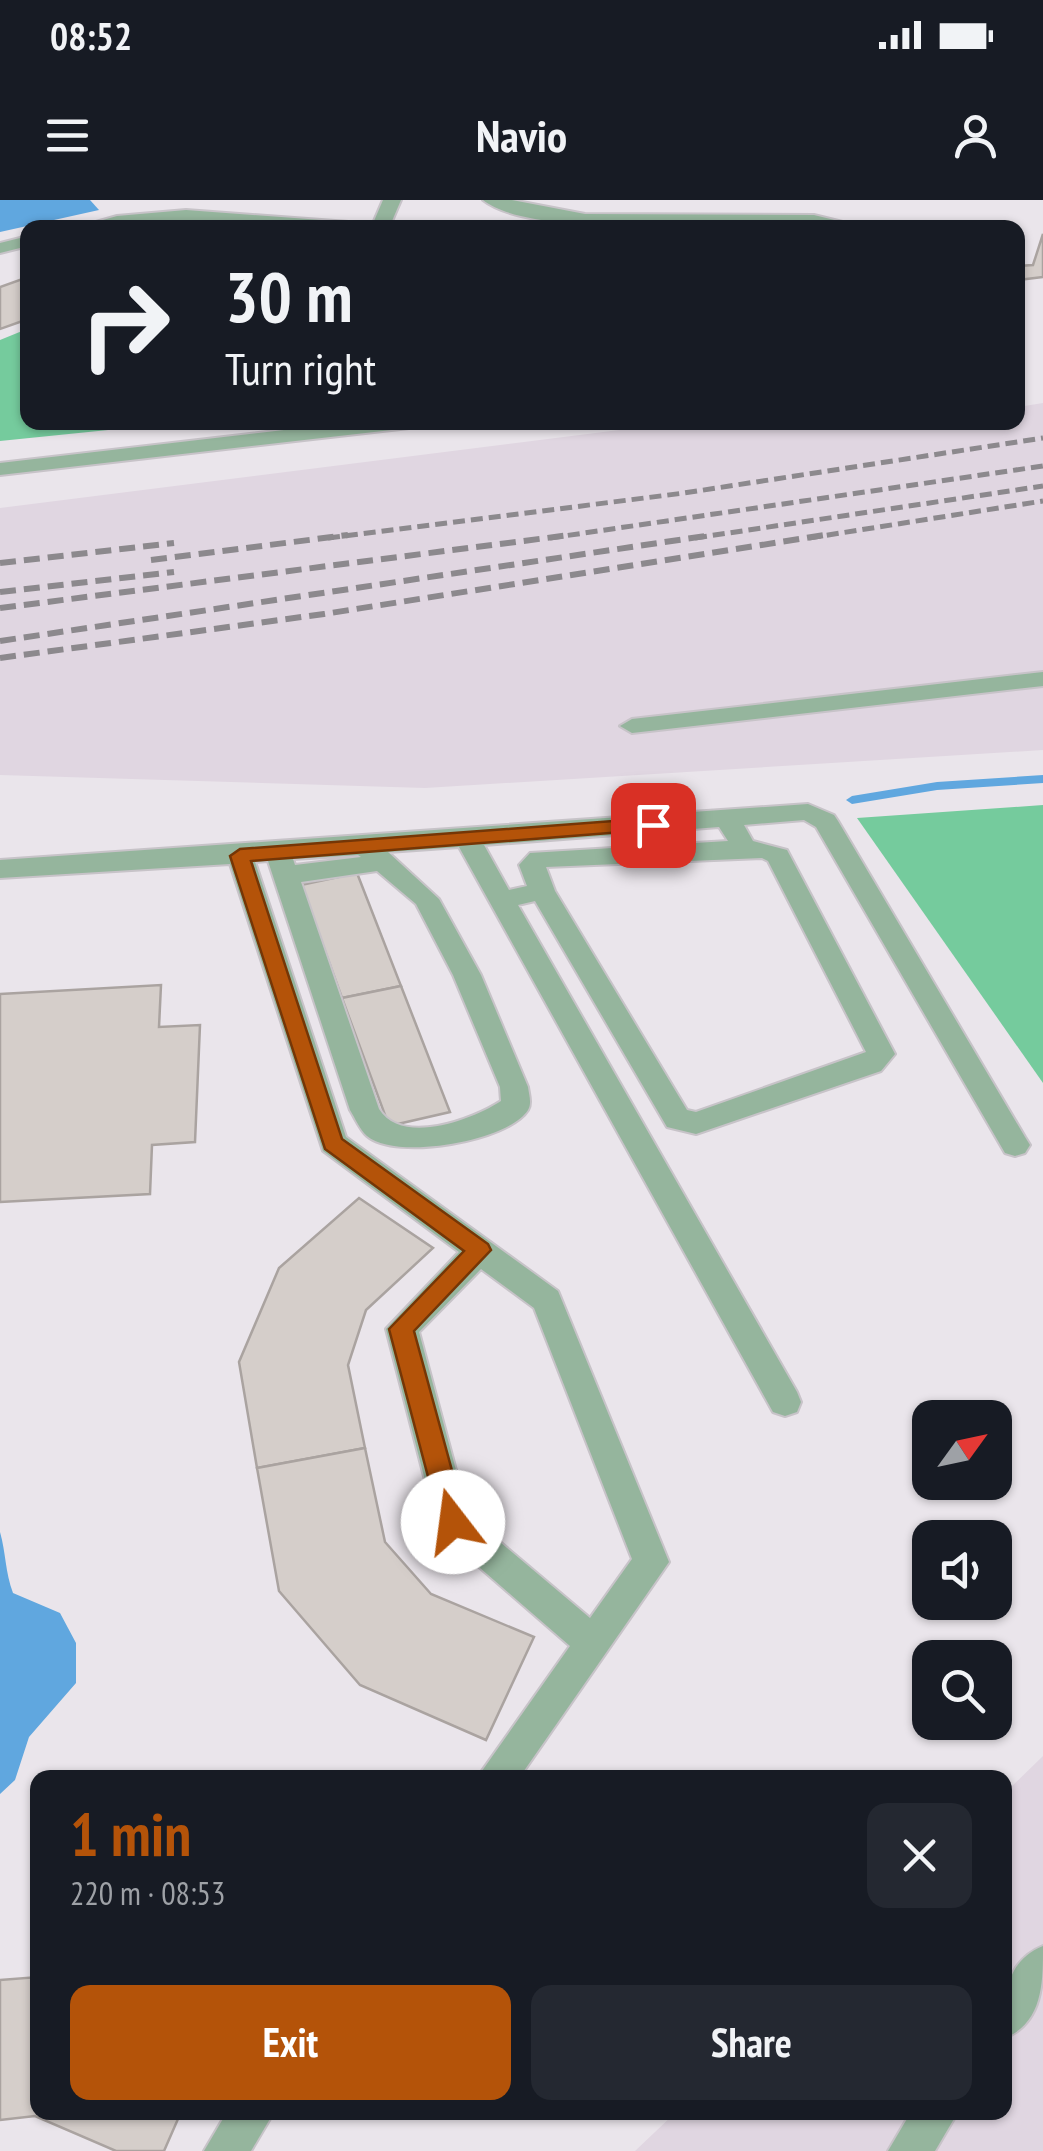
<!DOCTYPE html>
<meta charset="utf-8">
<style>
:root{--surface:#171b24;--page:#242831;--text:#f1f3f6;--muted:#9ea1a6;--accent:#b45309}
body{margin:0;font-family:"PT Sans Narrow",sans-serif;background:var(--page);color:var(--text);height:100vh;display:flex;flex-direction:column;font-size:38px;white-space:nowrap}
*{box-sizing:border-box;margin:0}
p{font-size:32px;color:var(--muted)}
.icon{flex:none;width:55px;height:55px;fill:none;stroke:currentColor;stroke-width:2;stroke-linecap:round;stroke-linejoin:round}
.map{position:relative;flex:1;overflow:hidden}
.sheet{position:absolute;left:30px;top:1570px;width:982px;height:350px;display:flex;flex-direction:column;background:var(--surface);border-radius:20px;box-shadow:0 2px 8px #0004}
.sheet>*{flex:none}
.guide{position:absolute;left:20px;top:20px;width:1005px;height:210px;border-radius:20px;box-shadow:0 2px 8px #0004;background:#171b24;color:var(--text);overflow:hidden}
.needle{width:65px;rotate:57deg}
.buttons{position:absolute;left:912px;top:1200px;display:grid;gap:20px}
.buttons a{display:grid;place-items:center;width:100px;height:100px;border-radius:20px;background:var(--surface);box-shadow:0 2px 8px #0004;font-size:50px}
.pin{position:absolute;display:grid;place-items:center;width:85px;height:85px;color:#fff;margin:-42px;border-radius:20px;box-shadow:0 5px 15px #0006}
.me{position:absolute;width:110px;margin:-55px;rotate:345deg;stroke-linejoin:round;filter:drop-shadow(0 0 8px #0008)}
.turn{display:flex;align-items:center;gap:35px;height:210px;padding:0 40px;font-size:45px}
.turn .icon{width:130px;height:130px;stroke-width:2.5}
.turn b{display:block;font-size:70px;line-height:85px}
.round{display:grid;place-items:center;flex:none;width:105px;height:105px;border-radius:20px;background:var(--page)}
.overview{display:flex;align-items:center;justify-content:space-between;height:170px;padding:0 40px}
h1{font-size:60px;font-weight:700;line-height:75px;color:var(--accent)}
.primary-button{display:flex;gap:20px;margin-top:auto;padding:20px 40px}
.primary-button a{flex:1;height:115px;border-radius:20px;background:var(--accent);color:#fff;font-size:40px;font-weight:700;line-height:115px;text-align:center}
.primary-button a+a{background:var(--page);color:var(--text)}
.status{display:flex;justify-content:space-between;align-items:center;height:70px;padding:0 50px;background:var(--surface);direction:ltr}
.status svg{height:28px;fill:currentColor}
header{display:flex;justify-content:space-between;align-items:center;height:130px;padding:0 40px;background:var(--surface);font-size:45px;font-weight:700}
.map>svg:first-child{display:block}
.built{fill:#e0d6e1}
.green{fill:#75cb9d}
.water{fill:#60a7df}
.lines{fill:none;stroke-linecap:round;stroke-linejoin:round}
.stream{fill:#60a7df;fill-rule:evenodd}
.building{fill:#d5ceca;stroke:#aaa3a0;stroke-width:2.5}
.minor-casing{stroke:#c7c3c8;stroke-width:4}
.minor{fill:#95b59d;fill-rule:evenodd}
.rail-far1{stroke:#8c898d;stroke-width:5;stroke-dasharray:12 6;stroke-linecap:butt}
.rail{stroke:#8c898d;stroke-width:6;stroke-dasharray:16 8;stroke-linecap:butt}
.route{fill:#b45309;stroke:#753606;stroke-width:2.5}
</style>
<div class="status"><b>08:52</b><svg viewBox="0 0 49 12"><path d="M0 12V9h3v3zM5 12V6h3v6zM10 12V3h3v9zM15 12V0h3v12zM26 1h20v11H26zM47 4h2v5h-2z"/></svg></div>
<header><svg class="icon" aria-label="menu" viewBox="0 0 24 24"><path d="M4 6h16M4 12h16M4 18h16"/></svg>Navio<svg class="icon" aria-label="person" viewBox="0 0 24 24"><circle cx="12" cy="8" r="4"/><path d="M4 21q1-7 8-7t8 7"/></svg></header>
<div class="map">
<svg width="1043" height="1951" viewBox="0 0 1043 1951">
<rect width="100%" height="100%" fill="#eae5eb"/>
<g class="built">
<path d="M 1043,203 L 1043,550 L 425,588 L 0,575 L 0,308 L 675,223 L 860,222 L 864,230 L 915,223 L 1018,222 L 1018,207 Z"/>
<path d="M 1043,1556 L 1043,1951 L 635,1951 L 675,1913 L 1005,1912 L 1005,1593 Z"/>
</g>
<g class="green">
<path d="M 27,129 L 28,222 L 122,223 L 118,229 L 0,241 L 0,140 Z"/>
<path d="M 1043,605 L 1043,883 L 857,618 Z"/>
</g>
<g class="water">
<path d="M 0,0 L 90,0 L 99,10 L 0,32 Z"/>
<path d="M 0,1332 C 6,1353 5,1372 13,1393 L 60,1413 L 76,1443 L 76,1483 L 29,1537 L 15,1580 L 0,1594 Z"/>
</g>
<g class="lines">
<path class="stream" d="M 1043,575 L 1043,583 L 937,590 L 852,604 L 846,600 L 852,596 L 937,582 Z"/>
</g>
<g class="building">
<path d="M 1043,34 L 1043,77 L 1018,80 L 1018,66 L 1033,65 Z"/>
<path d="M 28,77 L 28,119 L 0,129 L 0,87 Z"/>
<path d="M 357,673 L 401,786 L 342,798 L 301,685 Z"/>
<path d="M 161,785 L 159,827 L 200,825 L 195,942 L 152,945 L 150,994 L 0,1002 L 0,794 Z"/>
<path d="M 401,786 L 450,912 L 389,926 L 342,798 Z"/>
<path d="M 359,998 L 433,1048 L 366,1110 L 348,1165 L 365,1248 L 257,1268 L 239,1162 L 279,1068 Z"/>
<path d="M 365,1248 L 385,1342 L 431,1394 L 534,1437 L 486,1540 L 360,1485 L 279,1391 L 257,1268 Z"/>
<path d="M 38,1777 L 38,1912 L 181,1912 L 164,1951 L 116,1951 L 35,1916 L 0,1920 L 0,1780 Z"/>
</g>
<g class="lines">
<defs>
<g id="minor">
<path d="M 383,0 L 401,0 L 389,28 L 371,28 Z"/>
<path d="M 483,0 L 512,0 L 585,14 L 814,15 L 867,28 C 834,28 800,24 767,23 C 703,22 531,38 483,0 Z"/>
<path d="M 186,10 L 362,23 L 370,28 L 186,21 L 75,28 L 117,16 Z"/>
<path d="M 28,36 L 28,46 L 0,53 L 0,43 Z"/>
<path d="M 352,222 L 419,222 L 409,228 L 0,275 L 0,263 Z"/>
<path d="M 1043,472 L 1043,486 L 632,533 L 620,526 L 632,519 Z"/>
<path d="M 808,604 L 834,615 L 838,621 L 1025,937 L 1030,945 L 1025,953 L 1015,956 L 1005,953 L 816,627 L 804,620 L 744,625 L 753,641 L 787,650 L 895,854 L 881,871 L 696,934 L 667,927 L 535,701 L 518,705 L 797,1192 L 801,1202 L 797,1212 L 785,1216 L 773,1212 L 459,647 L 388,652 L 439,699 L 481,775 L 528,887 C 529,895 532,903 528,910 C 509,941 396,961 367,936 C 360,930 355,918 350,910 L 268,661 L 255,662 L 346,937 L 558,1091 L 669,1362 L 519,1578 L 477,1578 L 570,1446 L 441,1334 L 436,1323 L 386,1129 L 459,1052 L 323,951 L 230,664 L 0,678 L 0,660 ZM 719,627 L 728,641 L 530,653 L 519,665 L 527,686 L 509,690 L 484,645 ZM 358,655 L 361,657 L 295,665 L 293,659 ZM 762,658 L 768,661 L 866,852 L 696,912 L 687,910 L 555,691 L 546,667 ZM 377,671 L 416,704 L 453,775 L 500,887 L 501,901 C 472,920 402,946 379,909 L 301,682 ZM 481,1069 L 534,1108 L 632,1359 L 590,1418 L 468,1315 L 419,1132 Z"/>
<path d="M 1043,1746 C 1043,1783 1043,1822 1005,1838 C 1005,1801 1002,1763 1043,1746 Z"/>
<path d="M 227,1912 L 274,1912 L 251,1951 L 204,1951 Z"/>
<path d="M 911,1912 L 958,1912 L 935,1951 L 888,1951 Z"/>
</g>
</defs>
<use href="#minor" class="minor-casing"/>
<use href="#minor" class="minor"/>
<g class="rail-far1">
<path d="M 328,338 L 684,293 L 1043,238"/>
<path d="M 550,338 L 1043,266"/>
<path d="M 695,338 L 1043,286"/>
<path d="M 809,338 L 1043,301"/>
</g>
<g class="rail">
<path d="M 151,360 L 348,335"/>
<path d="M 0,363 L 174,343"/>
<path d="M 0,392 L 174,372"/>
<path d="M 0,408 L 570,335"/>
<path d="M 0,441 L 712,335"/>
<path d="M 0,458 L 324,414 L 825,335"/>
</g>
</g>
<path class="route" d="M 653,618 L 660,620 L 660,629 L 251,661 L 342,939 L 488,1044 L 491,1050 L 414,1131 L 466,1322 L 463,1331 L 453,1334 L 444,1331 L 440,1322 L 389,1129 L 464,1051 L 325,949 L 230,656 L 240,649 Z"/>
</svg>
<div class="buttons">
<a><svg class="needle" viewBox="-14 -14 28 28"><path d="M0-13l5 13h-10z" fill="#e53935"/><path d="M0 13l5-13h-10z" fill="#9ea1a6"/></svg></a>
<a><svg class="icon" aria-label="sound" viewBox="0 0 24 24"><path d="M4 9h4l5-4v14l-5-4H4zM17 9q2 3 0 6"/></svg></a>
<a><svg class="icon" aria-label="search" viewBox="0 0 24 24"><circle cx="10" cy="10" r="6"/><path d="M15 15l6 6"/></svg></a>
</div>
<div class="pin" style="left:653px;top:625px;background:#d93025"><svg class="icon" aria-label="arrive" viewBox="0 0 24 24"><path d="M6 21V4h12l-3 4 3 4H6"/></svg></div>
<svg class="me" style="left:453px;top:1322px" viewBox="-20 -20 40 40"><circle r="19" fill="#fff"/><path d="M0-13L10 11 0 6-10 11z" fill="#b45309"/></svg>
<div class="guide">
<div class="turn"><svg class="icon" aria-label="right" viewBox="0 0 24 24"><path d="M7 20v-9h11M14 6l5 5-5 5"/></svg><div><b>30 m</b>Turn right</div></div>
</div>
<section class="sheet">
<div class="overview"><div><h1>1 min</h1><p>220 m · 08:53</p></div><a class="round"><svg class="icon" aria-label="close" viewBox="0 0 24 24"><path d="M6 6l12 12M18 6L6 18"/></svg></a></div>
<div class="primary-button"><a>Exit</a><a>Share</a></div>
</section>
</div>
